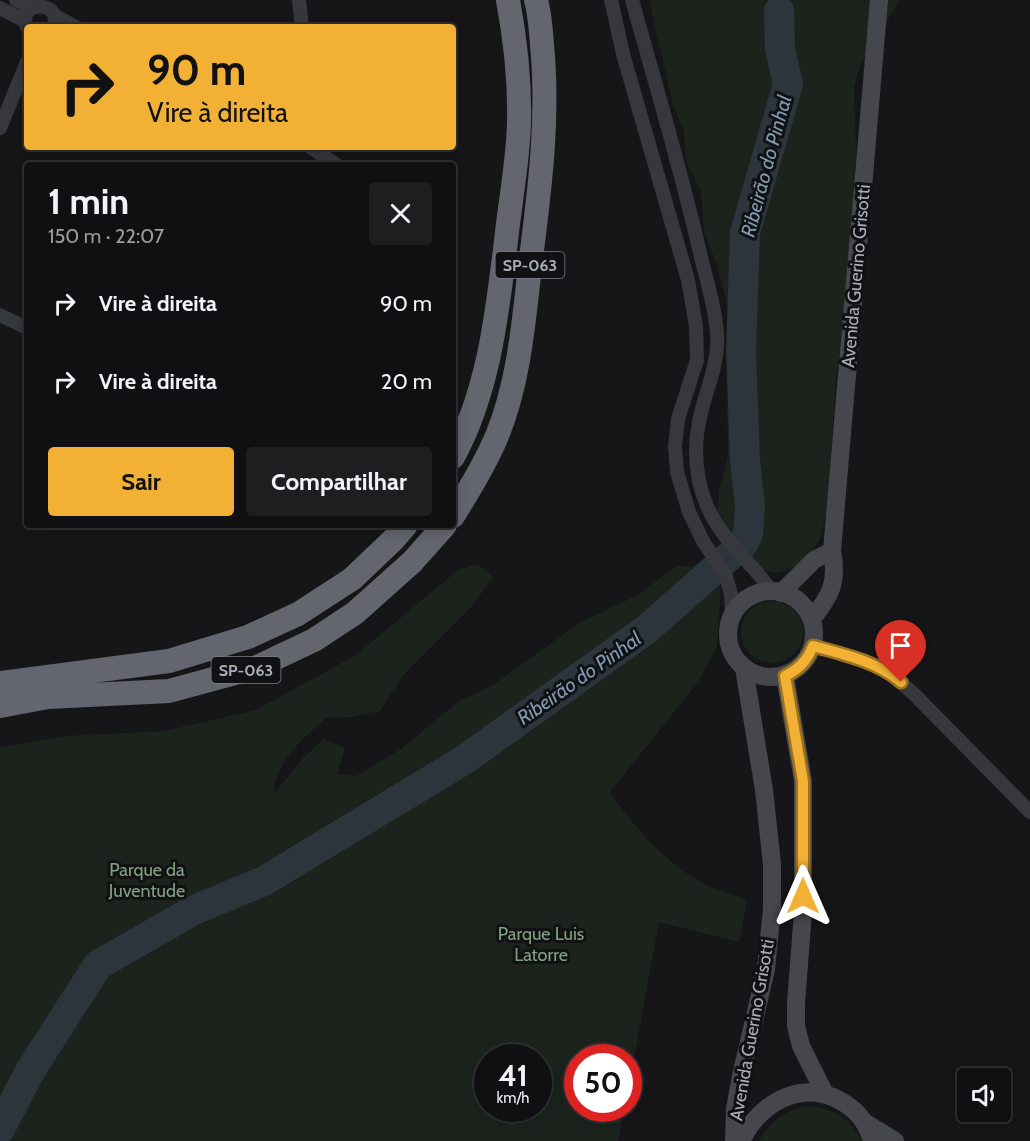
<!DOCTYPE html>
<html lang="pt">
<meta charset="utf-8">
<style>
:root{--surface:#101012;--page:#1e1e20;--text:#f1f3f6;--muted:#9c9d9f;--line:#303032;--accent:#f2b134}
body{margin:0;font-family:Cabin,sans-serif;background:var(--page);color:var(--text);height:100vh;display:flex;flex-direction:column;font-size:22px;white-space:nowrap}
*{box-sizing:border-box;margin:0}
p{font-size:20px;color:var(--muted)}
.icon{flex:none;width:33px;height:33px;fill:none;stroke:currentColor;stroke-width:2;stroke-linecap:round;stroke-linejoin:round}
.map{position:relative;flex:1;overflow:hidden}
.details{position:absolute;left:24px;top:162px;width:432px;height:366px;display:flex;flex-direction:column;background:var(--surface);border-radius:6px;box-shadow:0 3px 15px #0003,0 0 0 2px var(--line)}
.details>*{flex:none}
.hud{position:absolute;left:24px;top:24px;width:432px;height:126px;border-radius:6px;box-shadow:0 3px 15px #0003,0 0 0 2px var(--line);background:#f2b134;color:#111;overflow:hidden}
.controls{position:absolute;left:957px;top:1068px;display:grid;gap:12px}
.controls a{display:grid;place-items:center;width:54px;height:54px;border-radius:6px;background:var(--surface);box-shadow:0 3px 15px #0003,0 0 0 2px var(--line);font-size:30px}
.speed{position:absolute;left:474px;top:1044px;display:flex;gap:12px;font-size:30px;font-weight:700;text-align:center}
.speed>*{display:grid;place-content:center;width:78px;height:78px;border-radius:50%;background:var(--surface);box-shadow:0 3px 15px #0003,0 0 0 2px var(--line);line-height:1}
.speed small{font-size:15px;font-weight:400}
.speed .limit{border:9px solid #d22;background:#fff;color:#111}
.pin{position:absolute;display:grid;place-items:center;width:51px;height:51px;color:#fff;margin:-62px -26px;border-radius:50% 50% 50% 0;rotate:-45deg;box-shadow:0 0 6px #0007}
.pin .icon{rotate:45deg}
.me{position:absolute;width:66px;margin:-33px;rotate:0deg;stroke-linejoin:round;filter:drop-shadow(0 0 4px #0008)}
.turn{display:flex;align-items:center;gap:21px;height:126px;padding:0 24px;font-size:27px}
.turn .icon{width:78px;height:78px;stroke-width:2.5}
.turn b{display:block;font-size:42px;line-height:51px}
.round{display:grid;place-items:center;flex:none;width:63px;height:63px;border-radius:6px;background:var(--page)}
.head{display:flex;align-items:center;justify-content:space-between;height:102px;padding:0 24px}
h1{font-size:36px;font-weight:800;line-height:45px}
.cta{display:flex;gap:12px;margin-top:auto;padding:12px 24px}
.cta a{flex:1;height:69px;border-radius:6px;background:var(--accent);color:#111;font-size:24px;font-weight:800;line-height:69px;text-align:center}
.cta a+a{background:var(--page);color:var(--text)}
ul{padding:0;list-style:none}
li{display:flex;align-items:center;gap:18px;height:78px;padding:0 24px}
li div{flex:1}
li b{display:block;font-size:22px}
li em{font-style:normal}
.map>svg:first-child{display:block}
.green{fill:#1c231d;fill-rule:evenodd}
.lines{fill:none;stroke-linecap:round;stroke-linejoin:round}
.river{stroke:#2c353c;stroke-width:30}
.street{stroke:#37383d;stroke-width:14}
.secondary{stroke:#45474d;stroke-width:18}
.highway{stroke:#63666e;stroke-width:24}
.route-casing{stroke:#9d7322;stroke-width:15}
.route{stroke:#f2b134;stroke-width:10}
.labels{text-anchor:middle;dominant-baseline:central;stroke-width:6;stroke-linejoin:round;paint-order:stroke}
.shield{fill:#111113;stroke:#7b7e86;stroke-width:1.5}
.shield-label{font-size:16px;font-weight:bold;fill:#a8adb8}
.street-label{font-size:18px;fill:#a8adb8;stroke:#111113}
.park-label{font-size:18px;fill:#7fa381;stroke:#111113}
.water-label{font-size:20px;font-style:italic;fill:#7f9bb3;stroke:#111113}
</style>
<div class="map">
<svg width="1030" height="1141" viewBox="0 0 1030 1141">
<rect width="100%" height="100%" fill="#161618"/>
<g class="green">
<path d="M 649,0 L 900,0 L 861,63 L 854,87 L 856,149 L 853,234 L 836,380 L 827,511 L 821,536 L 810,556 L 796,567 L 777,573 L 764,570 L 752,561 L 726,532 L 717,513 L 719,490 L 728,455 L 727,408 L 739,348 L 716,262 L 704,232 L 701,191 L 686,162 L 684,132 L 673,104 Z"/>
<path d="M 478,564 L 493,577 L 472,606 L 404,674 L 380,711 L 350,717 L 326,718 C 303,739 276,761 273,795 L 303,758 L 324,739 L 345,748 L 337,774 L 356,776 L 401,749 L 458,702 L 496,683 L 579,623 L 638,595 L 676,566 L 700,566 L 721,585 L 717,646 L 698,682 L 610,792 C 634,827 665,863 703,883 C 716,890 732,894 747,900 L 739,942 L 659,922 L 629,1085 L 628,1058 L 578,1058 L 578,1108 L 624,1109 L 618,1141 L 0,1141 L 0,747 L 65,736 L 164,731 L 256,710 L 356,655 L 458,570 ZM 488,1058 L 538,1058 L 538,1108 L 488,1108 Z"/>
<circle cx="772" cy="632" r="31"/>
<path d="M 809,1106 C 832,1108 852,1119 861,1141 L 759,1141 C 771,1120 785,1110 809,1106 Z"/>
</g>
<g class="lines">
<path class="river" d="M 0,1129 L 30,1071 L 98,965 L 194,910 L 264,881 L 464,760 L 647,629 L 743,544 L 748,534 L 750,506 L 745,461 L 741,350 L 745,233 L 788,84 L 780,49 L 779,11"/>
<g class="street">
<path d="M 16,0 L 32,7"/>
<path d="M 299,0 L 302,27"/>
<path d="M 611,0 L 623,54 L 688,280 L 696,326 L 697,360 L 678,419 L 675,447 L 677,472 L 689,512 L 703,541 L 726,576 L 731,594 L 732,616"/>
<path d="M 632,0 C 655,83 680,166 699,249 C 704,270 710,290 714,311 C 716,322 718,336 717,347 C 716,370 706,391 701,413 C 693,445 694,475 707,506 C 721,540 752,562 772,592"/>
<path d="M 0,8 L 25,21"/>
<path d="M 55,16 L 76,27"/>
<path d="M 27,27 C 15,0 65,0 53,27"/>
<path d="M 0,128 L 27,62"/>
<path d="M 310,147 L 337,165"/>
<path d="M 0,315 L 27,328"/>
<path d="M 813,646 L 836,652 L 887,670 L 914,694 L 1030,812"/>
</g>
<g class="secondary">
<circle cx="771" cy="634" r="43"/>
<path d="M 781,593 L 814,560 L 832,551"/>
<path d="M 812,619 C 831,595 838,582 832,551 L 879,0"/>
<path d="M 785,676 L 803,781 L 803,912 L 796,1003 L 796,1026 L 801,1046 L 825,1094"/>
<path d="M 864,1122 L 895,1141"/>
<path d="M 734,1141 L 735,1109 L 741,1076 L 766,969 L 772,909 L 772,864 L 764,790 L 744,668"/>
<path d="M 741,1141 C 759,1105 797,1080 837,1099 C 847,1104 859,1113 865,1124 C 868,1129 870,1135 872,1141"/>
</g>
<g class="highway">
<path d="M 453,457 C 489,391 497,314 506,241 C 510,202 518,162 519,123 C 520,84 515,38 508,0"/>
<path d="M 453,516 C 469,490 485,464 497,436 C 520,380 524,317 531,258 C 540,187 549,117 542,45 C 541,30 540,15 536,0"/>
<path d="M 0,683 L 169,661 L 248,637 L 298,614 L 352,579 L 394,539 L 406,525"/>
<path d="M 0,706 L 48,697 L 169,691 L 257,667 L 314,640 L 355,613 L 412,562 L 445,525"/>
</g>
</g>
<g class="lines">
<defs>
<path id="route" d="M 803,896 L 803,781 L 785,676 C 799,669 807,661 813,646 C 843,654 878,662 901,682"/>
</defs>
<use href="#route" class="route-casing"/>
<use href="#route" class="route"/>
</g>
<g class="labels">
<g class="shield">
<rect x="495.5" y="252" width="69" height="26" rx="4.5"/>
<rect x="211.5" y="657" width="69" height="26" rx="4.5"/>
</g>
<g class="shield-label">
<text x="530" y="265">SP-063</text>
<text x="246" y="670">SP-063</text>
</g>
<g class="street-label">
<text transform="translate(856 276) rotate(-85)">Avenida Guerino Grisotti</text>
<text transform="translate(752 1030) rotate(-80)">Avenida Guerino Grisotti</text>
</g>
<g class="park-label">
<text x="147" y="870">Parque da<tspan x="147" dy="21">Juventude</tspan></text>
<text x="541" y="934">Parque Luis<tspan x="541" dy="21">Latorre</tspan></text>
</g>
<g class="water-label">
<text transform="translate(766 166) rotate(-75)">Ribeirão do Pinhal</text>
<text transform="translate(579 678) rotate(-35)">Ribeirão do Pinhal</text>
</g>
</g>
</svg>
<div class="controls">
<a><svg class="icon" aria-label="sound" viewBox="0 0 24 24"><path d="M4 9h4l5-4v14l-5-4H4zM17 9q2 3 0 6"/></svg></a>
</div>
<div class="speed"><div>41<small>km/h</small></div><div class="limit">50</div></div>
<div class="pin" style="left:901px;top:682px;background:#d93025"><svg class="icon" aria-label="arrive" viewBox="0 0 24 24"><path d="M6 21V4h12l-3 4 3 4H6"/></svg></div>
<svg class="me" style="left:803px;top:896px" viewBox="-20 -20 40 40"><path d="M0-17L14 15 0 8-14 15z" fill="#f2b134" stroke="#fff" stroke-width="4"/></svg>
<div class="hud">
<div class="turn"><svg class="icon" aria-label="right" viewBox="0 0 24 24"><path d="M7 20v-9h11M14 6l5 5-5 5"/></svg><div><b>90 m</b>Vire à direita</div></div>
</div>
<section class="details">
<div class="head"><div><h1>1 min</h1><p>150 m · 22:07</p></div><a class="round"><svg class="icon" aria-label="close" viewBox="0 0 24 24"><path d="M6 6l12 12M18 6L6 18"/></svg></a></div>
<ul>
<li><svg class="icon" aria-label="right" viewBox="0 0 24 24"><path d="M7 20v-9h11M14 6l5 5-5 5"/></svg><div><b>Vire à direita</b></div><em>90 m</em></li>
<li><svg class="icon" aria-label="right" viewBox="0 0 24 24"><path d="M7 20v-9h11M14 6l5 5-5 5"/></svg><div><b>Vire à direita</b></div><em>20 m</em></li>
</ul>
<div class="cta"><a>Sair</a><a>Compartilhar</a></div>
</section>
</div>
